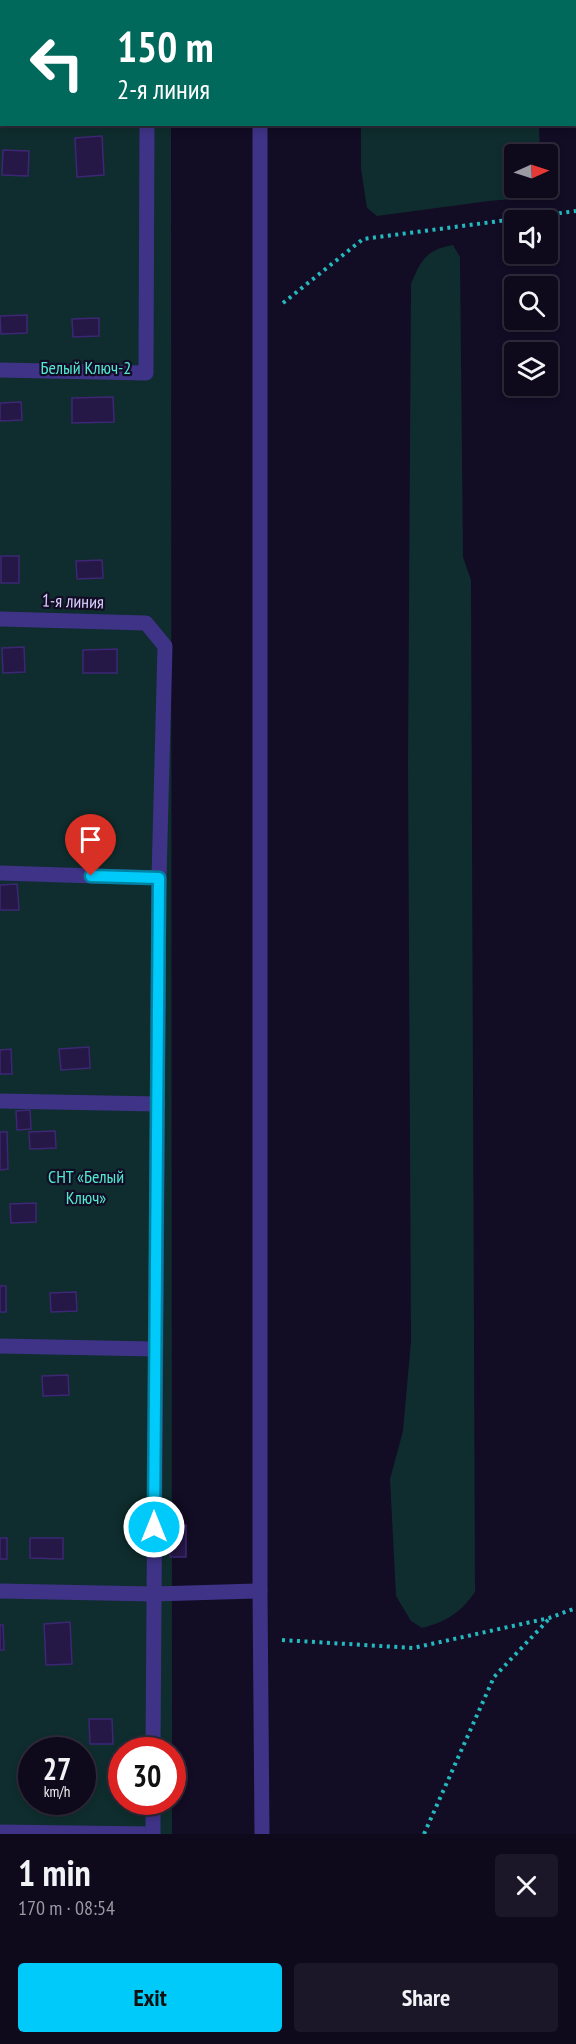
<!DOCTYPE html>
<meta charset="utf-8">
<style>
:root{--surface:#0e091b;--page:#1c1728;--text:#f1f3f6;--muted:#9b9aa3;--line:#2e2a3a;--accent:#00cafa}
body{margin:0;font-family:"PT Sans Narrow",sans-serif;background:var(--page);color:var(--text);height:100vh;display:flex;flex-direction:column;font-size:22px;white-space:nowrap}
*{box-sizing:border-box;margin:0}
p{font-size:20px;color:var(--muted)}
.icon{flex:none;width:33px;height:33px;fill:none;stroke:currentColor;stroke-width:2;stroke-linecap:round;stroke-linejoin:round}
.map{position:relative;height:1834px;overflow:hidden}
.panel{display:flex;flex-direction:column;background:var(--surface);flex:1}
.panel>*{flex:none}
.hud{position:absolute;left:0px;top:0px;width:576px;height:126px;box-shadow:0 3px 9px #0003,0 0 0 2px var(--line);background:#00695c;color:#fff;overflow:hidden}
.needle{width:39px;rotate:87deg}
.controls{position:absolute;left:504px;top:144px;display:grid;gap:12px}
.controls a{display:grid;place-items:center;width:54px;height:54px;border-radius:6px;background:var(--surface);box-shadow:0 3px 9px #0003,0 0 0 2px var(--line);font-size:30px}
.speed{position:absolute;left:18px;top:1737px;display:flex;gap:12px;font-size:30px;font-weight:700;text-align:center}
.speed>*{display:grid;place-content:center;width:78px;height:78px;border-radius:50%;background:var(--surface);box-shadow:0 3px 9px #0003,0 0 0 2px var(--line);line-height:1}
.speed small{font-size:15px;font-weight:400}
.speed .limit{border:9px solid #d22;background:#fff;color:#111}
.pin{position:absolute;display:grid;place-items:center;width:51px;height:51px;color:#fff;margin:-62px -26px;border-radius:50% 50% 50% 0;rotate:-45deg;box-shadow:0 0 6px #0007}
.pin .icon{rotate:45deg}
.me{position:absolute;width:66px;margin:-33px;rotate:0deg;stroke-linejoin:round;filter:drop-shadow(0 0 4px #0008)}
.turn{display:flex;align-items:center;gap:21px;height:126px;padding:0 18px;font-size:27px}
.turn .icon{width:78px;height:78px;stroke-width:2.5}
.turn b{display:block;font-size:42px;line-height:51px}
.round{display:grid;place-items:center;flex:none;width:63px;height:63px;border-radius:6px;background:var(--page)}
.head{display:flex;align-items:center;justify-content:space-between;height:102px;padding:0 18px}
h1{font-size:36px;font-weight:600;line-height:45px}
.primary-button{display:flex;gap:12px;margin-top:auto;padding:12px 18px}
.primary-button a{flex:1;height:69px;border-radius:6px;background:var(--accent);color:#111;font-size:24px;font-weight:600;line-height:69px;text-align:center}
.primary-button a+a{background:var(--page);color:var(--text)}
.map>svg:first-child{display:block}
.green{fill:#0f2d2e;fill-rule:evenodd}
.building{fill:#251746;stroke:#3d2774;stroke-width:1.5}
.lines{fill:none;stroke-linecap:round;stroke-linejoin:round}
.path{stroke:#24b9be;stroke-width:4;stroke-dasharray:3 4.5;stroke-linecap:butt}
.minor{stroke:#3e3387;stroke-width:15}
.route-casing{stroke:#0083a2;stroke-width:15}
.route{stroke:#00cafa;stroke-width:10}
.labels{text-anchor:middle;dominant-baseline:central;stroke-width:4.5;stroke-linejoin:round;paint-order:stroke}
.park-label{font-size:18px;fill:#51e9d1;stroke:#120c24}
.street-label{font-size:18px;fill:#d9cfff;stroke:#120c24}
</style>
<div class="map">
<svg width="576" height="1834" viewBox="0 0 576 1834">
<rect width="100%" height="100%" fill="#120c24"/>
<g class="green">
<path d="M 0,0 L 170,0 L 2,2 L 2,124 L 171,125 L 172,1750 L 122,1750 L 122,1802 L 172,1802 L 172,1834 L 0,1834 ZM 32,1750 L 82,1750 L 82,1802 L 32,1802 Z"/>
<path d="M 360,0 L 536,0 L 536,1 L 360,2 Z"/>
<path d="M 361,125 L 539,125 L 540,154 L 514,154 L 514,188 L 536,188 L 534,191 L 514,199 L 489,201 L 377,216 L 367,208 L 361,169 Z"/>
<path d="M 453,245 L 460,257 L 463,557 L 471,580 L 475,1592 C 460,1613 448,1621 422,1628 L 411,1621 L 396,1596 L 390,1479 L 403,1431 L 411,1341 L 408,764 L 411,284 C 421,260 426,250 453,245 Z"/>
</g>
<g class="building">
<path d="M 102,136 L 104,175 L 77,177 L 75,138 Z"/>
<path d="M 3,150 L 29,151 L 28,176 L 2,175 Z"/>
<path d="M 27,315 L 27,333 L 1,334 L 0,316 Z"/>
<path d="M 99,318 L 99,336 L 73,337 L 72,319 Z"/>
<path d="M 113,397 L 114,422 L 72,423 L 72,398 Z"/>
<path d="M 21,402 L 22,420 L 0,421 L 0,403 Z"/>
<rect x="1" y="556" width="18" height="27"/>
<path d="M 102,560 L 103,578 L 77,579 L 76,561 Z"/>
<path d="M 24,647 L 25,672 L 3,673 L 2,648 Z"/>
<path d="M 117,649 L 117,673 L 83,673 L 83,650 Z"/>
<path d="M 17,884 L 19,910 L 0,910 L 0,885 Z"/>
<path d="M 89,1047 L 90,1068 L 61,1070 L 59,1049 Z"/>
<path d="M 11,1049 L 12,1074 L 0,1074 L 0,1050 Z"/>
<path d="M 30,1110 L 31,1129 L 17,1130 L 16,1111 Z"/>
<path d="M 55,1131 L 56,1148 L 30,1149 L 29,1132 Z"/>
<path d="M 0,1132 L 7,1132 L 8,1169 L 0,1170 Z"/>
<path d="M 36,1203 L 36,1222 L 11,1223 L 10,1204 Z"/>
<rect x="0" y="1286" width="6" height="26"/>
<path d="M 76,1292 L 77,1311 L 51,1312 L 50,1293 Z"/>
<path d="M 68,1375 L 69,1395 L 43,1396 L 42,1376 Z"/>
<rect x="170" y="1525" width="16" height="32"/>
<rect x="0" y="1538" width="7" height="21"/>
<path d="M 30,1538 L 63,1538 L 63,1559 L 30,1558 Z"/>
<path d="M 70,1622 L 72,1664 L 46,1665 L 44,1624 Z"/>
<path d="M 0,1625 L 3,1625 L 4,1650 L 0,1650 Z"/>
<path d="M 89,1719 L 112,1719 L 113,1744 L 90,1744 Z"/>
</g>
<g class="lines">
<g class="path">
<path d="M 283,303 L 363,239 L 576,211"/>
<path d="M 282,1640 L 413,1648 L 549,1618 L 576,1608"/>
<path d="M 424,1834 L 494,1677 L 549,1619"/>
</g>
<g class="minor">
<path d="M 141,0 L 141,2"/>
<path d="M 261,2 L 261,0"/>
<path d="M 0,120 L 2,120"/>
<path d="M 260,124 L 260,1591 L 262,1834"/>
<path d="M 0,370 L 146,373 L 147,124"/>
<path d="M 0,619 L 146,623 L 165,646 L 159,878 L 153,1750"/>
<path d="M 0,873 L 159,878"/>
<path d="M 0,1101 L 158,1104"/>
<path d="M 0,1346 L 154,1349"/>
<path d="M 0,1591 L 154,1594 L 260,1591"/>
<path d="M 0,1832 L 153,1834"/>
<path d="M 153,1834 L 153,1802"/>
</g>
</g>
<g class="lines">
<defs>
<path id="route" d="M 91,876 L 159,878 L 154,1527"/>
</defs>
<use href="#route" class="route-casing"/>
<use href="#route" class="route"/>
</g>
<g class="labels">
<g class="park-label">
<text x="86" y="367">Белый Ключ-2</text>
<text x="86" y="1176">СНТ «Белый<tspan x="86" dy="21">Ключ»</tspan></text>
</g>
<g class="street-label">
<text transform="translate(73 601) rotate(2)">1-я линия</text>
</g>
</g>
</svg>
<div class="controls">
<a><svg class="needle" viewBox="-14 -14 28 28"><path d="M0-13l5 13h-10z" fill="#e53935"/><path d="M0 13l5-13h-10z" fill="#9b9aa3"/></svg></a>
<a><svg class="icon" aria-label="sound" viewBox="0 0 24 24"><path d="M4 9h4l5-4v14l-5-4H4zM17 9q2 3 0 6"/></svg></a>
<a><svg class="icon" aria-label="search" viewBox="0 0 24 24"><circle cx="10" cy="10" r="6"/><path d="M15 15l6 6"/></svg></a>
<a><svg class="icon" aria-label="layers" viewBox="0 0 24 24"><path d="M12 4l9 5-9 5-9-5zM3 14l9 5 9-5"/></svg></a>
</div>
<div class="speed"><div>27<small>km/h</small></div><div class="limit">30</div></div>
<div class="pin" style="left:91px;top:876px;background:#d93025"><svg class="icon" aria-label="arrive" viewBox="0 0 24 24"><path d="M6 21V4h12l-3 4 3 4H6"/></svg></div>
<svg class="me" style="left:154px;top:1527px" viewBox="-20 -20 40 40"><circle r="17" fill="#00cafa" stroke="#fff" stroke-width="3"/><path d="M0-11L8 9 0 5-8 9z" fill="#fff"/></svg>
<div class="hud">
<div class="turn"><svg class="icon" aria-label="left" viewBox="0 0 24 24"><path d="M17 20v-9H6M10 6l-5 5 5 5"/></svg><div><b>150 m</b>2-я линия</div></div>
</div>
</div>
<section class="panel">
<div class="head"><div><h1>1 min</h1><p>170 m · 08:54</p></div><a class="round"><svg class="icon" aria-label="close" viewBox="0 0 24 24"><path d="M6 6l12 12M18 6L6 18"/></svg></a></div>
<div class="primary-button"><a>Exit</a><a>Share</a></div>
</section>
